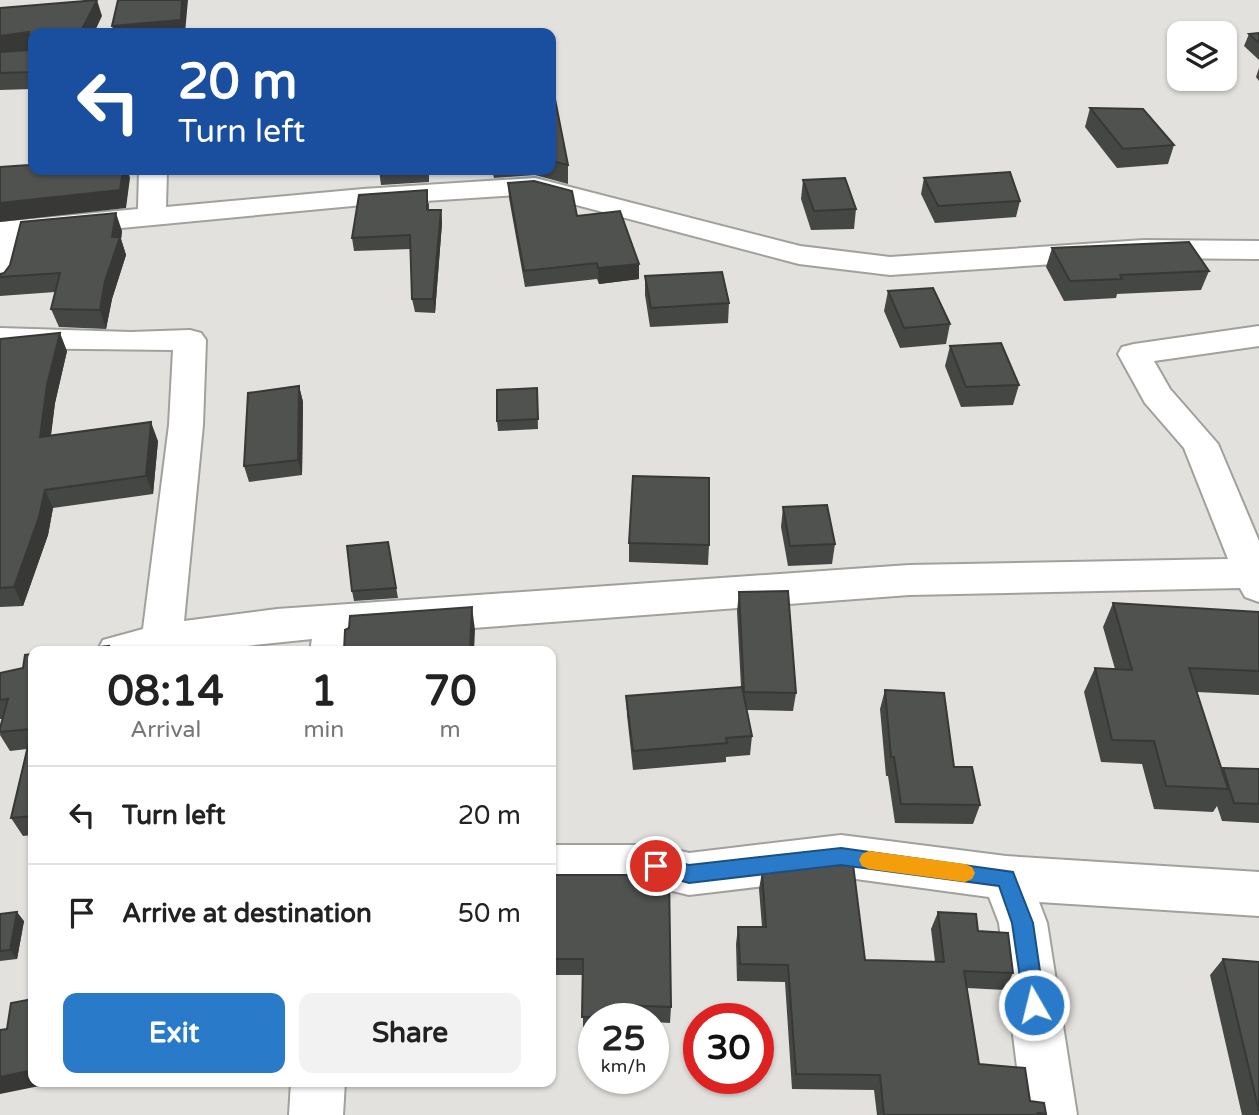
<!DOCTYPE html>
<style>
:root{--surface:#fff;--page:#f2f2f2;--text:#222;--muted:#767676;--line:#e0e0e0;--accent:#297bca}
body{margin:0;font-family:"Varela Round",sans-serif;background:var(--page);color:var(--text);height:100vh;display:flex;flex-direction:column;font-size:26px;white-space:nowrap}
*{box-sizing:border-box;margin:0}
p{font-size:23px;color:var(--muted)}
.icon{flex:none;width:38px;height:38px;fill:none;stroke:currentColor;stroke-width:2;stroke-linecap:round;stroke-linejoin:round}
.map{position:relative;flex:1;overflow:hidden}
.sheet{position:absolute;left:28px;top:646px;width:528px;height:441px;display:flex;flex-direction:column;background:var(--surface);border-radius:14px;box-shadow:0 2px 5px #0004}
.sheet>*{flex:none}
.guide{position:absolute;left:28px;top:28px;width:528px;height:147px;border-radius:14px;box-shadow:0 2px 5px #0004;background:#1a4fa0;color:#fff;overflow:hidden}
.tools{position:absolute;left:1167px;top:21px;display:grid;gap:14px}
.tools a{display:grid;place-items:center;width:70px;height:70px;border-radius:14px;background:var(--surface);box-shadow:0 2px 5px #0004;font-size:35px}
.speed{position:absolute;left:578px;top:1003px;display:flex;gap:14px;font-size:35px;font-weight:700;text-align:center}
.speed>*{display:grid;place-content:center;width:91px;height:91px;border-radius:50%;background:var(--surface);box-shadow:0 2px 5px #0004;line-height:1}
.speed small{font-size:18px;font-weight:400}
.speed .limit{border:10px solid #d22;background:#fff;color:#111}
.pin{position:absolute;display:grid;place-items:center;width:60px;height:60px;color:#fff;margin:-30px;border:4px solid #fff;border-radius:50%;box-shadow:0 2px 7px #0007}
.me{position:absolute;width:77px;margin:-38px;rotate:352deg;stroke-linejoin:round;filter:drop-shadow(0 0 5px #0008)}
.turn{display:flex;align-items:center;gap:24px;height:147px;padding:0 35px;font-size:32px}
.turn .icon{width:91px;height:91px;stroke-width:2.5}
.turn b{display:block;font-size:49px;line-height:60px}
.eta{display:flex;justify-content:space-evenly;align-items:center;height:119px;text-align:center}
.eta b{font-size:42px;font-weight:800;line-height:49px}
.action{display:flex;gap:14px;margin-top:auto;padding:14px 35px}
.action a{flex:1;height:80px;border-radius:14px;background:var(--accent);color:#fff;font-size:28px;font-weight:800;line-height:80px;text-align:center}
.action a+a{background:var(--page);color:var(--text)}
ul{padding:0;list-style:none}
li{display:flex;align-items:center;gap:21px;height:98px;padding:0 35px;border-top:2px solid var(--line)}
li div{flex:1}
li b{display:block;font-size:26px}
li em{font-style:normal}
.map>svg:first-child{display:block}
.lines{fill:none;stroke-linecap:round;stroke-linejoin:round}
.street-casing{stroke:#a1a19c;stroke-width:4}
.street{fill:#fff;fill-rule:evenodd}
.wall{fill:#454744}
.shaded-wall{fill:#383937}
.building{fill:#50524f;stroke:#383937;stroke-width:2}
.route{fill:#297bca;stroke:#1b5083;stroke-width:2}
.slow{fill:#f59e0b}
</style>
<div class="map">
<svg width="1259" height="1115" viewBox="0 0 1259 1115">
<rect width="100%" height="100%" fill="#e2e1dd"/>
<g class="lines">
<defs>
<g id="street">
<path d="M 139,170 L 167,170 L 166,207 L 363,189 L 535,178 L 800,246 L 890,257 L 1144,240 L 1259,241 L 1259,259 L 1144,258 L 890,275 L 799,264 L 535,194 L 363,205 L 26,237 L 15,282 L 11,288 L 0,291 L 0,222 L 138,209 Z"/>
<path d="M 1259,326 L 1259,346 L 1154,361 L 1170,389 L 1218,444 L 1259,541 L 1259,602 L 1245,597 L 1240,588 L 909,595 L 353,637 L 352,651 L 310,651 L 312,639 L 198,651 L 97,651 L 103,640 L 143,629 L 169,425 L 173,350 L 0,348 L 0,328 L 131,332 L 190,330 L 201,333 L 206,340 L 203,425 L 184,621 L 277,609 L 909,565 L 1228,559 L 1184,448 L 1145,403 L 1118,354 L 1122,347 L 1134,344 Z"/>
<path d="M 841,835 L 1006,856 L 1259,872 L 1259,916 L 1039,902 L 1047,923 L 1077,1115 L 1023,1115 L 999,923 L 989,897 L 841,877 L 689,895 L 656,887 L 551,887 L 551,845 L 656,845 L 689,853 Z"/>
<path d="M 291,1082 L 345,1082 L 343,1115 L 289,1115 Z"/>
</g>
</defs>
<use href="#street" class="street-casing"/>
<use href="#street" class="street"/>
</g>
<g class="wall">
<path d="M 0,8 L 102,16 L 33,33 L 33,89 L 0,90 Z"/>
<path d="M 1259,33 L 1259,60 L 1244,46 L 1249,34 Z"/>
<path d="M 1259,68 L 1259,81 L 1256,77 Z"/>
<path d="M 551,86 L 568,165 L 568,184 L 535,175 L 494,178 L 492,170 L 551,170 Z"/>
<path d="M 1090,108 L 1174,145 L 1168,164 L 1117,168 L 1085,127 Z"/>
<path d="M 379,170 L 429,170 L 429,182 L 381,185 Z"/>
<path d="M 924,178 L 1020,201 L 1016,217 L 935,223 L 921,194 Z"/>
<path d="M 803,180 L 856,209 L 854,229 L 811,230 L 801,199 Z"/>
<path d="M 508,183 L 577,216 L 639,279 L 599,284 L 597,279 L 525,287 L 509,198 Z"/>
<path d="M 429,203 L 429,210 L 441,210 L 442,223 L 435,313 L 415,312 L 412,299 L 411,249 L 354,251 L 352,238 Z"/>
<path d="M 122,231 L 121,239 L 126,255 L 112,299 L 106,329 L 59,327 L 51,309 L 55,292 L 0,296 L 0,274 Z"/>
<path d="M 1052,248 L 1209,271 L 1201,290 L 1117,294 L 1116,298 L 1064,301 L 1046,267 Z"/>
<path d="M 645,276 L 729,303 L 728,323 L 650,327 L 645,295 Z"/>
<path d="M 888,291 L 950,324 L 946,344 L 900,348 L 884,311 Z"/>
<path d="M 0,339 L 67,351 L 55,403 L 51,436 L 158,441 L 153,494 L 53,508 L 48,535 L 23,606 L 0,607 Z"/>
<path d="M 950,346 L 1019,385 L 1013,405 L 961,407 L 945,366 Z"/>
<path d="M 299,386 L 303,402 L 302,475 L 249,482 L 244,466 Z"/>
<path d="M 537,388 L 538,429 L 498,431 L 497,421 Z"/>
<path d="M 783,507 L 835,544 L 832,564 L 788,566 L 781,527 Z"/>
<path d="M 388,542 L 398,598 L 354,601 L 352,591 Z"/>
<path d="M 629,543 L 709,545 L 708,565 L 629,562 Z"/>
<path d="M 739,592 L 796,693 L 793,711 L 747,710 L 752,736 L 750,755 L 726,757 L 726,762 L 633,770 L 627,715 L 626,696 L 741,687 L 737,611 Z"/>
<path d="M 1113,603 L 1259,612 L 1259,695 L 1197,692 L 1222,770 L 1223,768 L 1259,769 L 1259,823 L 1222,821 L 1217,806 L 1213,812 L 1154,809 L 1142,764 L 1101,762 L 1084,692 L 1095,668 L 1115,669 L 1103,627 Z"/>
<path d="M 33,654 L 33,835 L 23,836 L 11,818 L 27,749 L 10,751 L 0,735 L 2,719 L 0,719 L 0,673 L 23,668 Z"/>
<path d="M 885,690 L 954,767 L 980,805 L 973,824 L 895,823 L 888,776 L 886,776 L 880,709 Z"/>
<path d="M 762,872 L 865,960 L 935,962 L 931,929 L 938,912 L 978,931 L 1013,973 L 1005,990 L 967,988 L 979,1064 L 1030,1101 L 1046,1114 L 1045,1115 L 877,1115 L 874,1090 L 792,1089 L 785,982 L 737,981 L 736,944 L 738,927 L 762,927 L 759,889 Z"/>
<path d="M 551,875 L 671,1007 L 670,1023 L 653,1022 L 653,1018 L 593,1018 L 593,1032 L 583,1033 L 583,975 L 551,975 Z"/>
<path d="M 0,914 L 24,921 L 17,959 L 0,961 Z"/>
<path d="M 1223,959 L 1259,962 L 1259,1115 L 1242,1115 L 1210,975 Z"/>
</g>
<g class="shaded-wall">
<path d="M 97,0 L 102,16 L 94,33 L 80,33 Z"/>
<path d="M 182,0 L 188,0 L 185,33 L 114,33 L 112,26 Z"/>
<path d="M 29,32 L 33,49 L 0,54 L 0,36 Z"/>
<path d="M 123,170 L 128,170 L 130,178 L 126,208 L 0,222 L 0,203 Z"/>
<path d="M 441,210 L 442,223 L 435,313 L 433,299 Z"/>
<path d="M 116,213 L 122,231 L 121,239 L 126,255 L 112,299 L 106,329 L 100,310 Z"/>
<path d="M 639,264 L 639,279 L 599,284 L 598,268 Z"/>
<path d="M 60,333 L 67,351 L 55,403 L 48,455 L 40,437 L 47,385 Z"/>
<path d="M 299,386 L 303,402 L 302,475 L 298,460 Z"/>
<path d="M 151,422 L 158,441 L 153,494 L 146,476 Z"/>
<path d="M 45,490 L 53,508 L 48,535 L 23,606 L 14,587 Z"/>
<path d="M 472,607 L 475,630 L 474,651 L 470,651 Z"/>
<path d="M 17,912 L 24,921 L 17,959 L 10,950 Z"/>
<path d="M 33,1070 L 33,1082 L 59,1082 L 0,1094 L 0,1077 Z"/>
</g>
<g class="building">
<path d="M 97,0 L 80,33 L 33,33 L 33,72 L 0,73 L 0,52 L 29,50 L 29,32 L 0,36 L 0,8 Z"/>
<path d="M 118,0 L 182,0 L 181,20 L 112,26 Z"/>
<path d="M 298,32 L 297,33 L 276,33 Z"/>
<path d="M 1259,33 L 1259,43 L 1249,34 Z"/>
<path d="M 551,86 L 554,94 L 568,165 L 551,161 Z"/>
<path d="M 1090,108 L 1143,109 L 1174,145 L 1123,149 Z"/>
<path d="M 33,156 L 33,170 L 123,170 L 120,190 L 0,203 L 0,167 L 29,165 Z"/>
<path d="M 1010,172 L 1020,201 L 938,206 L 924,178 Z"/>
<path d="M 845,178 L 856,209 L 814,211 L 803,180 Z"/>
<path d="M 534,181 L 572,191 L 577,216 L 620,211 L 639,264 L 598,268 L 597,263 L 524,271 L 508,183 Z"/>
<path d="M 427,190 L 427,210 L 441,210 L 433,299 L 412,299 L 410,235 L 352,238 L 359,195 Z"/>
<path d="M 116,213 L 112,237 L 120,237 L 105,281 L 100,310 L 51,309 L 60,273 L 0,277 L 0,274 L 4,273 L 10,265 L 21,222 Z"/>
<path d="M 1189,242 L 1209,271 L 1120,275 L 1122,279 L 1070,281 L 1052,248 Z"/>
<path d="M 722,272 L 729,303 L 651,308 L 645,276 Z"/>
<path d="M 933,288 L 950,324 L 904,328 L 888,291 Z"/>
<path d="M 60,333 L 47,385 L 40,437 L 151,422 L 146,476 L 45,490 L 39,517 L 14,587 L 0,588 L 0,339 Z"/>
<path d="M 1001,343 L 1019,385 L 966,387 L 950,346 Z"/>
<path d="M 299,386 L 298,460 L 244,466 L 248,393 Z"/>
<path d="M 537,388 L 538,419 L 497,421 L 497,390 Z"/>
<path d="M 633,476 L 709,478 L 709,545 L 629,543 Z"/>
<path d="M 827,505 L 835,544 L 790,546 L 783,507 Z"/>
<path d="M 388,542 L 396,588 L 352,591 L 347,546 Z"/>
<path d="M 788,591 L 796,693 L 744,692 L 739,592 Z"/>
<path d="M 1113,603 L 1259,612 L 1259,671 L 1189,668 L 1228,789 L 1166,786 L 1154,741 L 1112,740 L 1095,668 L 1132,670 Z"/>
<path d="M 472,607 L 470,651 L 344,651 L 345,630 L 349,628 L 350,616 Z"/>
<path d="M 109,646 L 108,651 L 61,651 Z"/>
<path d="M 227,648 L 226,651 L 181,651 L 181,650 Z"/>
<path d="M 33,654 L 33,816 L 11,818 L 32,729 L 0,732 L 0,728 L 8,699 L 0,700 L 0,673 L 23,668 L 25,655 Z"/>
<path d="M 742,687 L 752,736 L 726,738 L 727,743 L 633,751 L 626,696 Z"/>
<path d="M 885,690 L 944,693 L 954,767 L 972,767 L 980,805 L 901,804 L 894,757 L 891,757 Z"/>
<path d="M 1223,768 L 1259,769 L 1259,804 L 1234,803 Z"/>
<path d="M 853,864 L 865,960 L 944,962 L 938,912 L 976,914 L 978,931 L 1008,933 L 1013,973 L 964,971 L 979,1064 L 1025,1068 L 1030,1101 L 1044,1103 L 1046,1114 L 1038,1113 L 1038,1115 L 884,1115 L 880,1075 L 796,1074 L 788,965 L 740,964 L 738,927 L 766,927 L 762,872 Z"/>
<path d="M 551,875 L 669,875 L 671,1007 L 620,1005 L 621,1016 L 582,1017 L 583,959 L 551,959 Z"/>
<path d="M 17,912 L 10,950 L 0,951 L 0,914 Z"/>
<path d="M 1223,959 L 1259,962 L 1259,1111 Z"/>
<path d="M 33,999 L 33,1070 L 0,1077 L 0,1030 L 7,1029 L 11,1003 Z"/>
</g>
<path class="route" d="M 841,848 L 1013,872 L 1033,923 L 1045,1005 L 1042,1012 L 1034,1015 L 1027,1012 L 1024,1005 L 1012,923 L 999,886 L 841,865 L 689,883 L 649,872 L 646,866 L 649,860 L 656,857 L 689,865 Z"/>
<path class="slow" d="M 869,851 L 965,864 L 972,867 L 975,873 L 972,879 L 965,882 L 869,869 L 862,866 L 859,860 L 862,854 Z"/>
</svg>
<div class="tools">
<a><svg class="icon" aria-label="layers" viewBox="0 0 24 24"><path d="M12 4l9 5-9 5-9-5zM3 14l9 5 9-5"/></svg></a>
</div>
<div class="speed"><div>25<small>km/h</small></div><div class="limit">30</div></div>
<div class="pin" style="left:656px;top:866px;background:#d93025"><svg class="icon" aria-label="arrive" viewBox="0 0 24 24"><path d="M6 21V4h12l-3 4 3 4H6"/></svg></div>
<svg class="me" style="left:1034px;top:1005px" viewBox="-20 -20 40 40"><circle r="17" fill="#297bca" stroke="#fff" stroke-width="3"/><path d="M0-11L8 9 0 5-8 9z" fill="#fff"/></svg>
<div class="guide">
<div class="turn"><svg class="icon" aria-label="left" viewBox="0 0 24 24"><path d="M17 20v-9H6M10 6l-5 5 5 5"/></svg><div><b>20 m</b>Turn left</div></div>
</div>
<section class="sheet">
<div class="eta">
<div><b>08:14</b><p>Arrival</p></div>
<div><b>1</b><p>min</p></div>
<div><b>70</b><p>m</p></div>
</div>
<ul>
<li><svg class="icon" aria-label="left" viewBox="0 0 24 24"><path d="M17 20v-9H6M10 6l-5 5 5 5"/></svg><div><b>Turn left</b></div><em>20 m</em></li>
<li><svg class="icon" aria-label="arrive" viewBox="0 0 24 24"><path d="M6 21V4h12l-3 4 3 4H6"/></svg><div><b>Arrive at destination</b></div><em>50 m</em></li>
</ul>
<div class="action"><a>Exit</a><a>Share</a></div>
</section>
</div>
